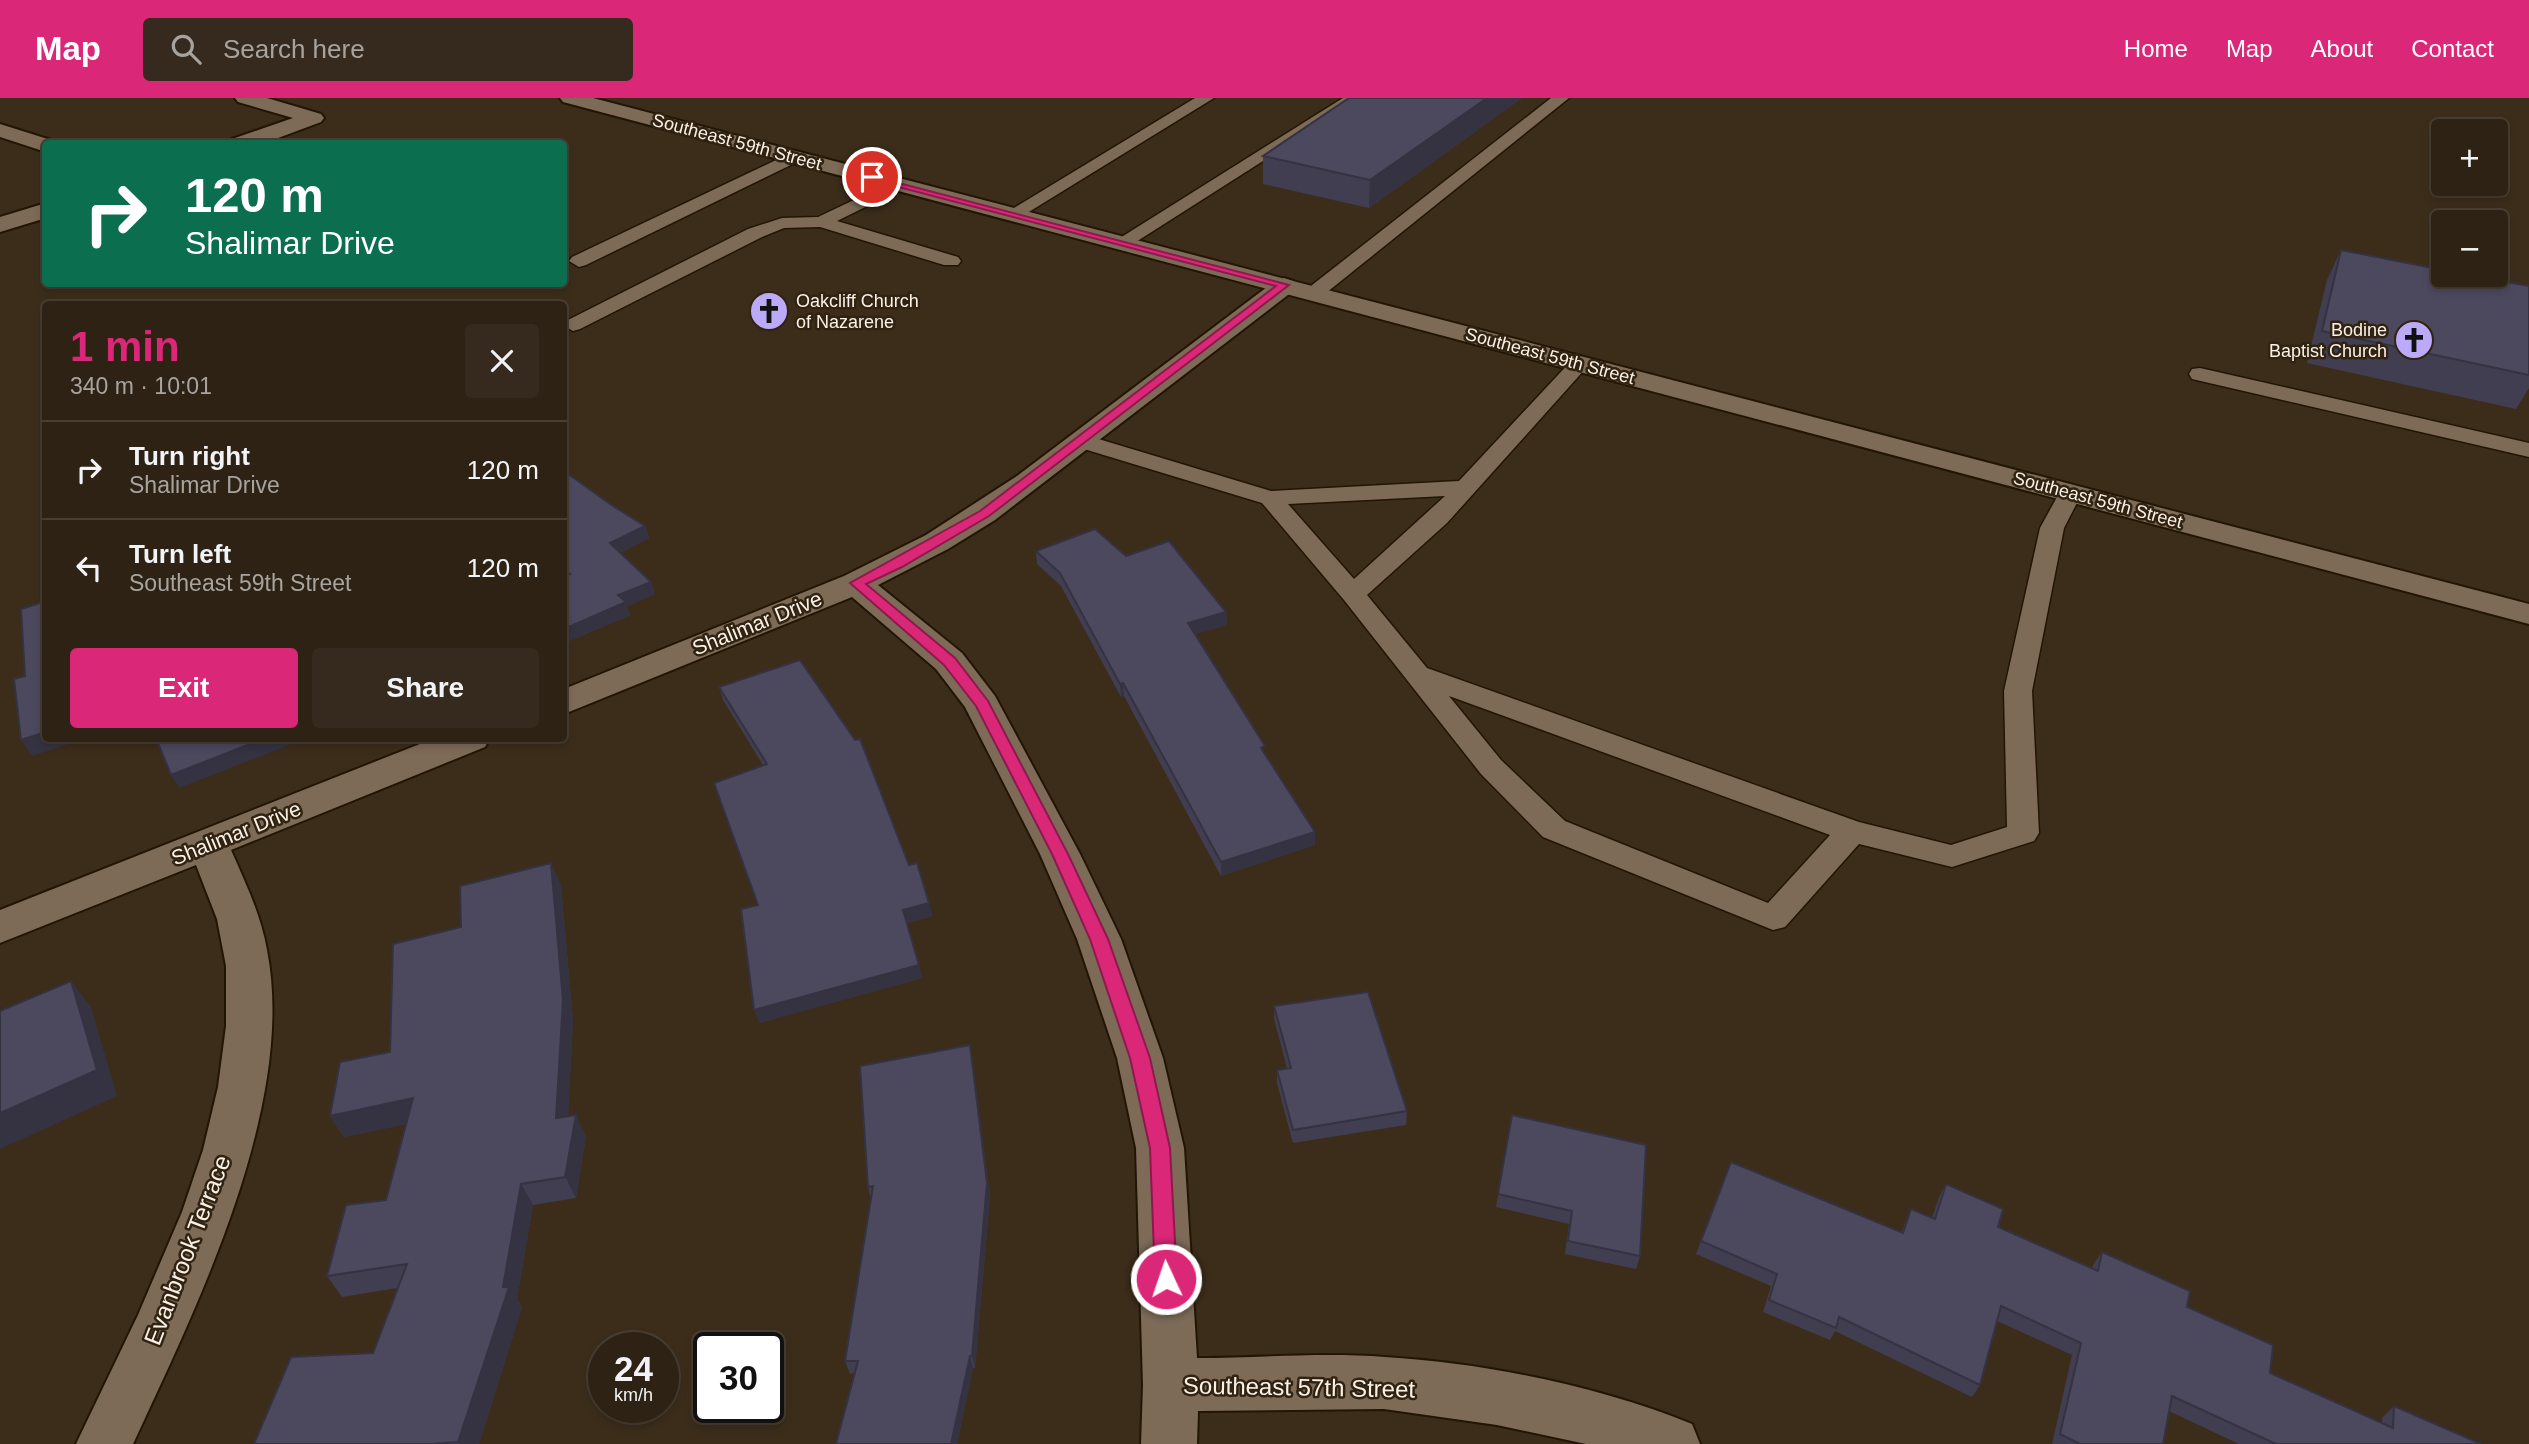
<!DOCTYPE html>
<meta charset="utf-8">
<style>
:root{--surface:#2d2214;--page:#352a1d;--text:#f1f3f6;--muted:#a7a4a0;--line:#483f34;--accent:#db2777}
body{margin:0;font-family:Arial,sans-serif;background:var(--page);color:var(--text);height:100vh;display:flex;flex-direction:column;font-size:26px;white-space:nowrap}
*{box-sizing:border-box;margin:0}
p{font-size:23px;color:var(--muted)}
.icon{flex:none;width:38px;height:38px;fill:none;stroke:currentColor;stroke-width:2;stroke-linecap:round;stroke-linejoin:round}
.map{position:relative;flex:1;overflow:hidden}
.drawer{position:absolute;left:42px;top:203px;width:525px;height:441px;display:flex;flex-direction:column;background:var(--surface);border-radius:7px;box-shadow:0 4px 10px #0003,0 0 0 2px var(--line)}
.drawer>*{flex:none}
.guide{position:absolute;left:42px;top:42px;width:525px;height:147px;border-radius:7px;box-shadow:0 4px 10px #0003,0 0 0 2px var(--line);background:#0b6e4f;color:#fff;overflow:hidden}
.controls{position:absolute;left:2431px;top:21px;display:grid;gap:14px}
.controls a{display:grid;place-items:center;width:77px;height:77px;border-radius:7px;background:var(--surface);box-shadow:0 4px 10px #0003,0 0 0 2px var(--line);font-size:35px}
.speed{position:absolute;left:588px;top:1234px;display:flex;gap:14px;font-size:35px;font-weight:700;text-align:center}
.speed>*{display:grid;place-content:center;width:91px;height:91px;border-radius:50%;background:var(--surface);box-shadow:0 4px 10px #0003,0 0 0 2px var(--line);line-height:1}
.speed small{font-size:18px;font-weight:400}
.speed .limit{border:4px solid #111;border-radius:10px;background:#fff;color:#111}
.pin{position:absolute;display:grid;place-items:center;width:60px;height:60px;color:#fff;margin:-30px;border:4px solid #fff;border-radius:50%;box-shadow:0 2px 7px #0007}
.me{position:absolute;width:77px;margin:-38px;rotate:357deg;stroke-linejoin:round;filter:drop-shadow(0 0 5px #0008)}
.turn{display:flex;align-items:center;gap:24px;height:147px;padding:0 28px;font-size:32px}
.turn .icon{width:91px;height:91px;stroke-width:2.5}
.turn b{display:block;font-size:49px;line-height:60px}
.round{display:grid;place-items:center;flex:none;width:74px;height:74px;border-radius:7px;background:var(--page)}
.head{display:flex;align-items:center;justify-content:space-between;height:119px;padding:0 28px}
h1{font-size:42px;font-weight:600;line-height:52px;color:var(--accent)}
.action{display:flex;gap:14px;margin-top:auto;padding:14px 28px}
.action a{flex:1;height:80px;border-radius:7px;background:var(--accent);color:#fff;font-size:28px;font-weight:600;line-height:80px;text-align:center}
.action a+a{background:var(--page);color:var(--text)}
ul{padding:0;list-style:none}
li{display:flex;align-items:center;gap:21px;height:98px;padding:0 28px;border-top:2px solid var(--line)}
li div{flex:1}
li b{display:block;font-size:26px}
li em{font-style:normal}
header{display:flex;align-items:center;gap:42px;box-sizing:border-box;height:98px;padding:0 35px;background:var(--accent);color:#fff}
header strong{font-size:33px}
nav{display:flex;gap:38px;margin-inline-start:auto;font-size:24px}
.search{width:490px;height:63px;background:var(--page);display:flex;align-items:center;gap:18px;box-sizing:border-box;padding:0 24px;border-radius:7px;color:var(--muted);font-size:26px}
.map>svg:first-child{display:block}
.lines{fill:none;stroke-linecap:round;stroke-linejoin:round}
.lane-casing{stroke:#221504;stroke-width:3}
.street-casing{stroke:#221504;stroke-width:4}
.secondary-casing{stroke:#221504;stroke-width:4}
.lane{fill:#7d6b58;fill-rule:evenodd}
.street{fill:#7d6b58;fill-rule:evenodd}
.secondary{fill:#7d6b58;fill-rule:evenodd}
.wall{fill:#413e51}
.shaded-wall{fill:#353242}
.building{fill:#4c485e;stroke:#353242;stroke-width:2}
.route{fill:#db2777;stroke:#8e194d;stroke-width:2}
.labels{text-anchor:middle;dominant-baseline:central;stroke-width:5;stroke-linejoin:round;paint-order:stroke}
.far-street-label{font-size:18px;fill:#fbf0e6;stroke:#312311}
.far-poi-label{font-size:18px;fill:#fbf0e6;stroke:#312311;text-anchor:start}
.street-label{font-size:21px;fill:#fbf0e6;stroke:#312311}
.near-street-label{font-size:24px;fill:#fbf0e6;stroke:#312311}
</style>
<header>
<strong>Map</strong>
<div class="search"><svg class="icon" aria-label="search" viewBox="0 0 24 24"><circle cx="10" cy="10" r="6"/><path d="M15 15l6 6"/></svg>Search here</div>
<nav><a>Home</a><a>Map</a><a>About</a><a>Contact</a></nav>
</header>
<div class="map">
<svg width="2529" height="1346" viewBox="0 0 2529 1346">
<rect width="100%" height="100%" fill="#3c2d1b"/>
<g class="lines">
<defs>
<g id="lane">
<path d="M 1195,0 L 1214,0 L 1019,120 L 1013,121 L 1004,116 Z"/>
<path d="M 1343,0 L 1362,0 L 1128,149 L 1121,151 L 1112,145 Z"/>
<path d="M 1551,0 L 1569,0 L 1321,199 L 1307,199 L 1304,195 L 1307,191 Z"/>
<path d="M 793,54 L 801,59 L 799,63 L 586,167 L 579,169 L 569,163 L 572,159 Z"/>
<path d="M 898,81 L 904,82 L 907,86 L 904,90 L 837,123 L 958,159 L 961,163 L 958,167 L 944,167 L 820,129 L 784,130 L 762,139 L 580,231 L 573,233 L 564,228 L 566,223 L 748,131 L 782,120 L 818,119 Z"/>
<path d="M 1579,260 L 1586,262 L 1590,266 L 1586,270 L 1447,425 L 1367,497 L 1427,570 L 1859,724 L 1951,747 L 2007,729 L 2004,593 L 2040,430 L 2062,390 L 2078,390 L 2082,395 L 2064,430 L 2032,593 L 2039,735 L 2034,743 L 1952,769 L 1859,746 L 1785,829 L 1773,832 L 1543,739 L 1481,676 L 1344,502 L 1262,405 L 1074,348 L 1071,343 L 1074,338 L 1082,336 L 1271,393 L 1459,383 L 1572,262 ZM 1445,398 L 1354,481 L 1288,406 ZM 1449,598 L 1830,737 L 1768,805 L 1565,723 L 1501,662 Z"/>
<path d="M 2200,270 L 2529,345 L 2529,359 L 2192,281 L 2189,276 L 2192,271 Z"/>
</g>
<g id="street">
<path d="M 235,0 L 267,0 L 321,16 L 324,20 L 321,24 L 262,46 L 230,46 L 232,41 L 293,20 L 238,4 Z"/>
<path d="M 0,26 L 54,43 L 55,46 L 46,46 L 46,54 L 0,39 Z"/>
<path d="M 46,105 L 46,120 L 0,134 L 0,119 Z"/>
<path d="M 1284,180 L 1293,183 L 1297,188 L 1293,193 L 995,422 L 948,451 L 878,487 L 962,555 L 995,598 L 1080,756 L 1121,841 L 1163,960 L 1184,1050 L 1197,1260 C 1259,1260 1323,1254 1385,1259 C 1485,1265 1599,1288 1692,1326 L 1700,1346 L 1586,1346 L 1497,1327 L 1384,1311 L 1198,1313 L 1197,1346 L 1141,1346 L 1143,1287 L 1136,1050 L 1117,960 L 1077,841 L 1040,756 L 965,609 L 936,571 L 852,499 L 564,616 L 564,591 L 844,478 L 926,437 L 1017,378 L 1275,183 Z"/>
<path d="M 435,640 L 490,640 L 485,649 L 231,752 C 245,784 261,817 267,852 C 297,1006 197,1208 133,1346 L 76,1346 L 138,1217 L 182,1114 L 203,1052 L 218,989 L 226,928 L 226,868 L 217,821 L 196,767 L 0,845 L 0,812 Z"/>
</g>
<path id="secondary" d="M 560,0 L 593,0 L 2529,506 L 2529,526 L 563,4 Z"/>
</defs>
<use href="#lane" class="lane-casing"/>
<use href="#street" class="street-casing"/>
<use href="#secondary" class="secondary-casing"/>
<use href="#lane" class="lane"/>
<use href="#street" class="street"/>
<use href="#secondary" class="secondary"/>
</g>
<g class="wall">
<path d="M 1522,0 L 1369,110 L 1263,86 L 1263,58 Z"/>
<path d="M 2341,152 L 2529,188 L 2529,290 L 2516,311 L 2307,265 L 2327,182 Z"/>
<path d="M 564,373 L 610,406 L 645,428 L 649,440 L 620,455 L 651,484 L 655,496 L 627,508 L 630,517 L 567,544 L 564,540 Z"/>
<path d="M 1036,453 L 1126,458 L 1226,514 L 1227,527 L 1195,536 L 1265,656 L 1315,734 L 1315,747 L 1221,778 L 1124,598 L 1121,599 L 1061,488 L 1037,466 Z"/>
<path d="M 719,589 L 909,767 L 929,805 L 932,818 L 907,825 L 922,880 L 759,925 L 763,667 L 723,602 Z"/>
<path d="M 561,787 L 573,923 L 568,1018 L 586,1038 L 576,1100 L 533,1107 L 517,1201 L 522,1209 L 479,1346 L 254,1346 L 373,1255 L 397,1190 L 342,1199 L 327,1178 L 386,1102 L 406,1026 L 344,1039 L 330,1018 L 390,954 Z"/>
<path d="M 1274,908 L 1407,1013 L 1406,1027 L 1293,1045 L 1277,985 L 1277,972 L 1287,970 L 1274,921 Z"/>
<path d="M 972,960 L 990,1098 L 975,1270 L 973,1270 L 957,1346 L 836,1346 L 854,1275 L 850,1276 L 845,1263 L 871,1101 L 868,1089 Z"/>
<path d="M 1512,1017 L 1640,1158 L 1636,1171 L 1565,1156 L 1569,1126 L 1496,1109 Z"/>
<path d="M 1946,1086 L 1998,1129 L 2092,1171 L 2093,1167 L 2102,1154 L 2187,1209 L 2270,1275 L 2382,1325 L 2382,1320 L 2394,1308 L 2481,1346 L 2239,1346 L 2169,1313 L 2163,1346 L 2052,1346 L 2072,1257 L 1997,1223 L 1980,1287 L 1972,1299 L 1835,1233 L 1830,1242 L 1763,1214 L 1771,1188 L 1696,1156 L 1701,1143 L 1901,1135 L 1911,1111 L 1932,1120 L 1939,1099 Z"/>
</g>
<g class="shaded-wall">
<path d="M 1487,0 L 1522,0 L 1369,110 L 1370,82 Z"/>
<path d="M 645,428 L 649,440 L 614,458 L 610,445 Z"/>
<path d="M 651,484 L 655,496 L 627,508 L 630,517 L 567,544 L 564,534 L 564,531 L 618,497 Z"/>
<path d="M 1226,514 L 1227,527 L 1188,538 L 1188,525 Z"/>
<path d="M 1123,585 L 1124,598 L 1121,599 L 1120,586 Z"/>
<path d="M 46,634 L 46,640 L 86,640 L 32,658 L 21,642 Z"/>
<path d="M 265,640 L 285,640 L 289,647 L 179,690 L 171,677 Z"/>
<path d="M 1315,734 L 1315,747 L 1221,778 L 1221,764 Z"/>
<path d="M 551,765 L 561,787 L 573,923 L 567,1041 L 556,1020 Z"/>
<path d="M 929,805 L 932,818 L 906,825 L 903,812 Z"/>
<path d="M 919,867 L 922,880 L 759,925 L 754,912 Z"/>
<path d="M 71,883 L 91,909 L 117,998 L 0,1051 L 0,1015 Z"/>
<path d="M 970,947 L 990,1098 L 975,1270 L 972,1258 Z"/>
<path d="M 413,1000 L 426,1022 L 344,1039 L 330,1018 Z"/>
<path d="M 576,1017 L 586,1038 L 576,1100 L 565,1079 Z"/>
<path d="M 521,1086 L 533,1107 L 517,1201 L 522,1209 L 479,1346 L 460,1346 L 458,1344 L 503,1189 Z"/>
<path d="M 970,1258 L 973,1270 L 957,1346 L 951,1346 Z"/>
</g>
<g class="building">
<path d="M 1349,0 L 1487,0 L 1370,82 L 1263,58 Z"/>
<path d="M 2341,152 L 2443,172 L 2443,177 L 2470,177 L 2529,188 L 2529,277 L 2322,233 Z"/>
<path d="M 564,373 L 610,406 L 645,428 L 610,445 L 651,484 L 618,497 L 626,504 L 564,531 L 564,478 L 570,476 L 564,472 Z"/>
<path d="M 1095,431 L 1126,458 L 1169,443 L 1226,514 L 1188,525 L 1265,648 L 1261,650 L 1315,734 L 1221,764 L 1123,585 L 1120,586 L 1060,475 L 1036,453 Z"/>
<path d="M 46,500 L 46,634 L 21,642 L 14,581 L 25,578 L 21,511 L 37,506 Z"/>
<path d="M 800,562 L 855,642 L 860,641 L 909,767 L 917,765 L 929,805 L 903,812 L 919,867 L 754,912 L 741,811 L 758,807 L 714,685 L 767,666 L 719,589 Z"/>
<path d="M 156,640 L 265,640 L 171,677 Z"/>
<path d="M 551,765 L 563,902 L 556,1020 L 576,1017 L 565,1079 L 521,1086 L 503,1189 L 509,1189 L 458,1344 L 432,1346 L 254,1346 L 291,1259 L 373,1255 L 407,1166 L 327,1178 L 346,1107 L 386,1102 L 413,1000 L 330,1018 L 340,964 L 390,954 L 393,846 L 461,829 L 460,788 Z"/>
<path d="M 71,883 L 97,972 L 0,1015 L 0,913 Z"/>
<path d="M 1368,894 L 1407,1013 L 1293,1032 L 1277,972 L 1291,970 L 1274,908 Z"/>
<path d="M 970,947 L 987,1085 L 972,1258 L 970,1258 L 951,1346 L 836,1346 L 858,1263 L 845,1263 L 873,1088 L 868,1089 L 860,968 Z"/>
<path d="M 1512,1017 L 1646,1047 L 1640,1158 L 1568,1143 L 1572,1113 L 1498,1096 Z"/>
<path d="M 1731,1064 L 1903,1135 L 1911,1111 L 1935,1121 L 1946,1086 L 2003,1111 L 1998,1129 L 2098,1173 L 2102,1154 L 2190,1193 L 2187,1209 L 2273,1247 L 2270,1275 L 2393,1330 L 2394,1308 L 2481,1346 L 2276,1346 L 2172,1298 L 2163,1346 L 2080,1346 L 2060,1336 L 2081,1245 L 2001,1208 L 1980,1287 L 1839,1219 L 1836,1230 L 1769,1202 L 1777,1176 L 1701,1143 Z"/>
</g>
<path class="route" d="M 868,77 L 1289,187 L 989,418 L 902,469 L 866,486 L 955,560 L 988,603 L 1068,756 L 1108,841 L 1150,960 L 1170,1050 L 1177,1181 L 1174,1188 L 1166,1191 L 1158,1188 L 1155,1181 L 1150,1050 L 1130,960 L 1090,841 L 1052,756 L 976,608 L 944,567 L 850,485 L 980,413 L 1276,188 L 868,81 Z"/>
<defs>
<symbol id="church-disc" viewBox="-11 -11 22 22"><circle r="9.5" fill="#baaaf7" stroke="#312311"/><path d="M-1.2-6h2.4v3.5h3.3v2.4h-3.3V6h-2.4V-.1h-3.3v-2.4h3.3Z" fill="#111"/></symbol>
</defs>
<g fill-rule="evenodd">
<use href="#church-disc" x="747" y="191" width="44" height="44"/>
<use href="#church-disc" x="2392" y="220" width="44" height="44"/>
</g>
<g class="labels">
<g class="far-street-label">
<text transform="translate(737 44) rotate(15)">Southeast 59th Street</text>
<text transform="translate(1550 258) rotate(15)">Southeast 59th Street</text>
<text transform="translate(2098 402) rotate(15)">Southeast 59th Street</text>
</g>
<g class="far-poi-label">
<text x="796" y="203">Oakcliff Church<tspan x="796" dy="21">of Nazarene</tspan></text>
<text x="2387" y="232" text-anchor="end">Bodine<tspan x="2387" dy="21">Baptist Church</tspan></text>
</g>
<g class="street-label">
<text transform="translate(757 525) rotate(-22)">Shalimar Drive</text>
<text transform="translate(236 735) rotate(-22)">Shalimar Drive</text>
</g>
<g class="near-street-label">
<text transform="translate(187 1152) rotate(-69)">Evanbrook Terrace</text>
<text transform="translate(1299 1289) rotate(1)">Southeast 57th Street</text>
</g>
</g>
</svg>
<div class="controls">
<a>+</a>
<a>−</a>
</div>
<div class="speed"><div>24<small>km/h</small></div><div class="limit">30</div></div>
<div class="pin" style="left:872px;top:79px;background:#d93025"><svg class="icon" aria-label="arrive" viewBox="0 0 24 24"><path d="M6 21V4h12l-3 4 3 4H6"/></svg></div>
<svg class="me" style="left:1166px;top:1181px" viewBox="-20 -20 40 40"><circle r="17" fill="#db2777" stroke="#fff" stroke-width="3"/><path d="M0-11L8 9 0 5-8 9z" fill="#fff"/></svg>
<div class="guide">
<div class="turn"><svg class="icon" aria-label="right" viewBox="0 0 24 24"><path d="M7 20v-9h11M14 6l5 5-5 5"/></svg><div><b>120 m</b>Shalimar Drive</div></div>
</div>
<section class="drawer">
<div class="head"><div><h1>1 min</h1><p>340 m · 10:01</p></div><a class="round"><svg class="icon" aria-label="close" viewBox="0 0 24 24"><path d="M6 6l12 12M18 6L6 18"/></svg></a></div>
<ul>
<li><svg class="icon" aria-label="right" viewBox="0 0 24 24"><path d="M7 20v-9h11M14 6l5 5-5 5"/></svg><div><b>Turn right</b><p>Shalimar Drive</p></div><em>120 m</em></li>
<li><svg class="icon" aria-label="left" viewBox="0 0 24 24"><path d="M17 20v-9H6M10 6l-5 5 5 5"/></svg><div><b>Turn left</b><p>Southeast 59th Street</p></div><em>120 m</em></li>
</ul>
<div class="action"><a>Exit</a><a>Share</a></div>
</section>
</div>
